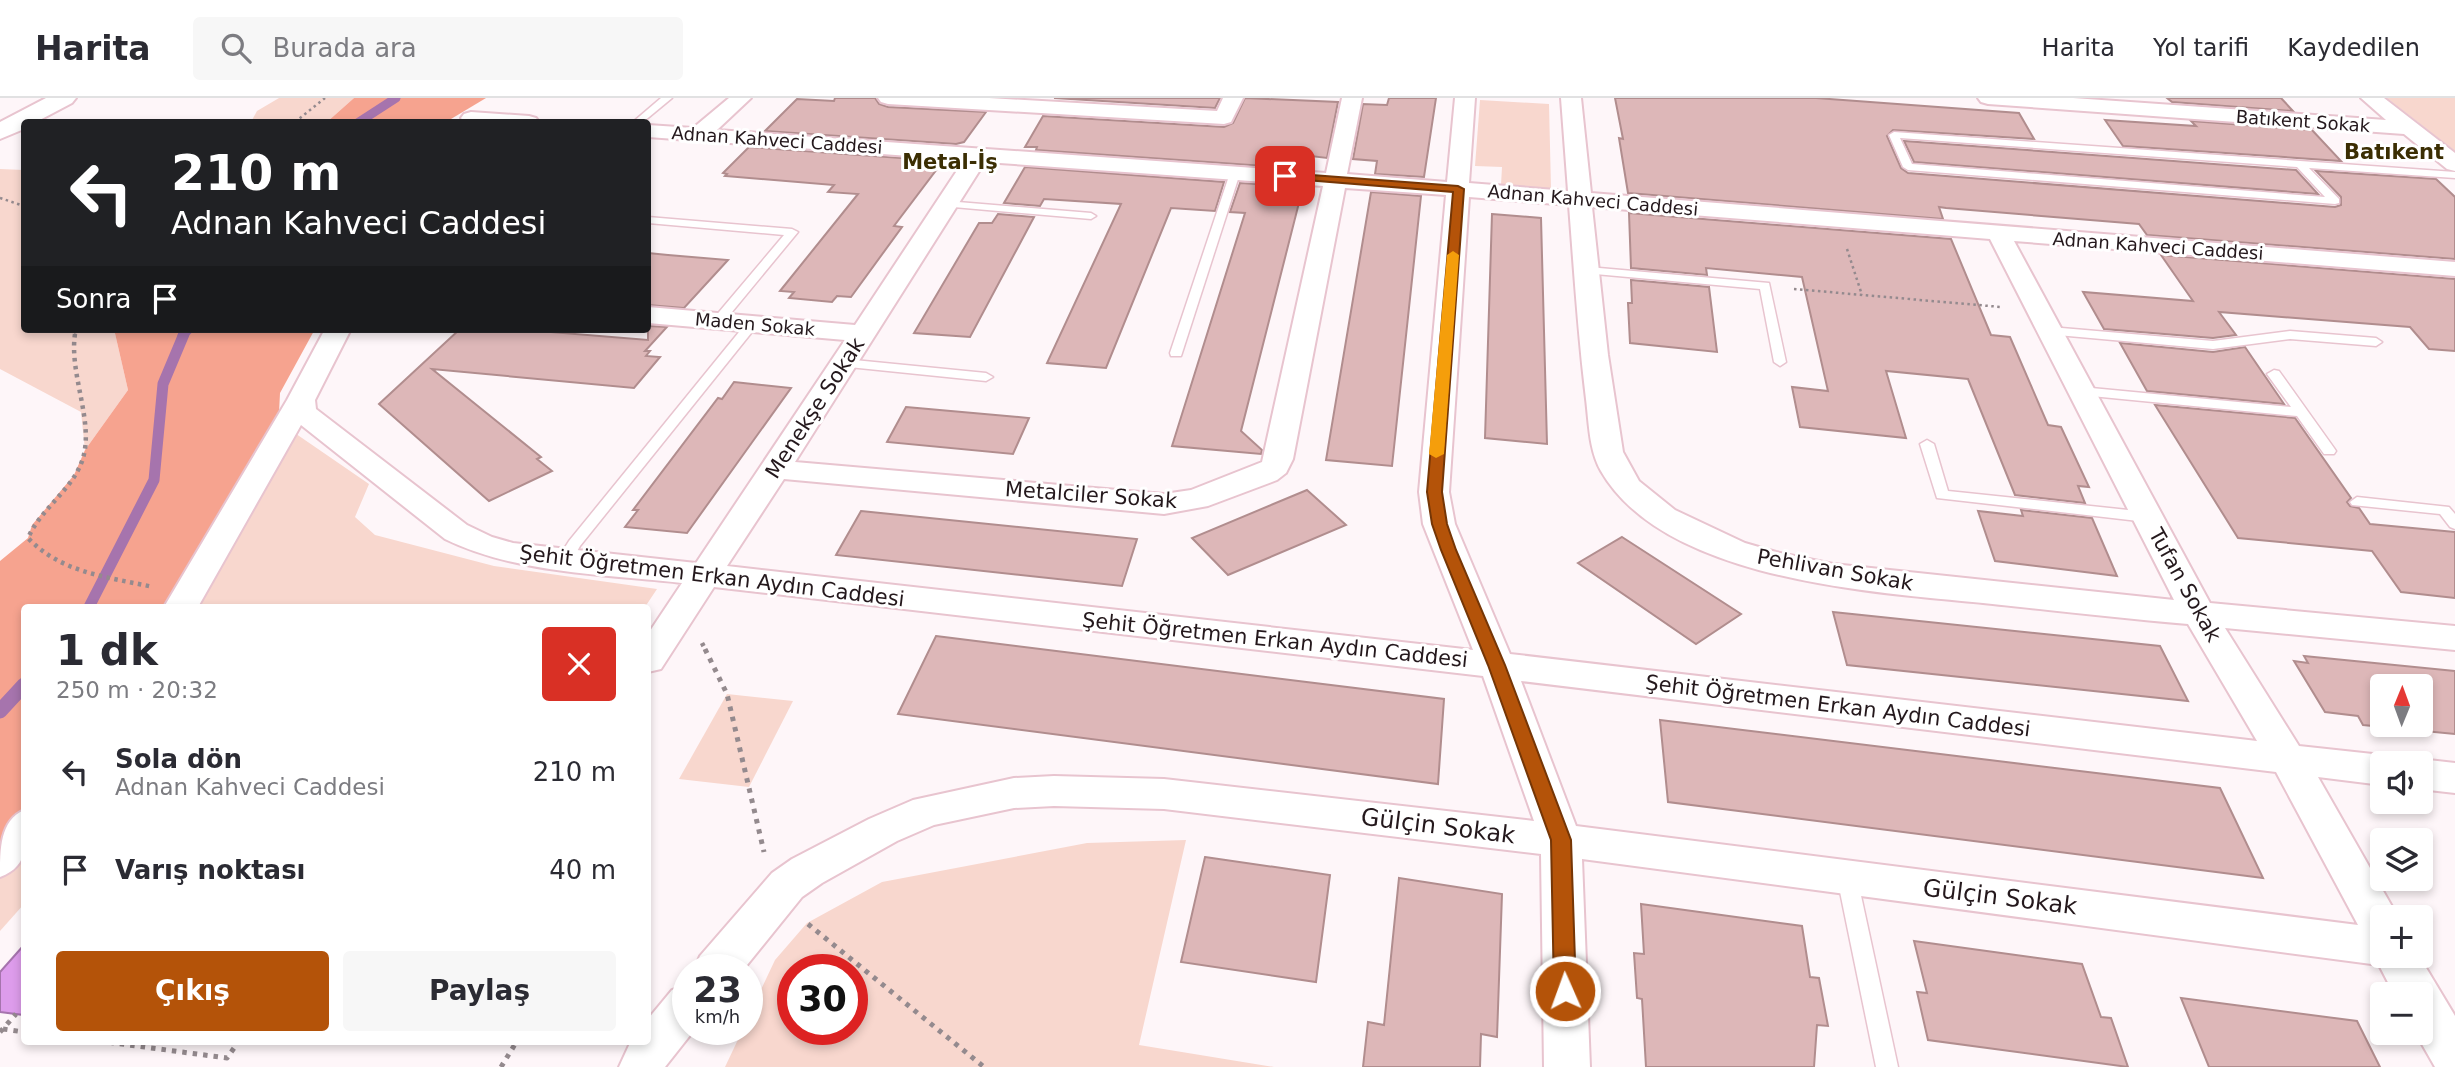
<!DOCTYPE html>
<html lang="tr">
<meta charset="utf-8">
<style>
:root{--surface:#fff;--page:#f7f7f7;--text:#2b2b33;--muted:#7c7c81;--line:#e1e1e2;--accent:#b45309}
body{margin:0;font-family:"DejaVu Sans",sans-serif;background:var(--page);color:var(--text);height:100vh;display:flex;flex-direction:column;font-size:26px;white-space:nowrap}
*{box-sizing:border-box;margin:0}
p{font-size:23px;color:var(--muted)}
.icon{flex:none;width:38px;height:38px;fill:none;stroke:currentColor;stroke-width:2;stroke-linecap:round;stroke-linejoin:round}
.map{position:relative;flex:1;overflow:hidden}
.details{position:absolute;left:21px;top:506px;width:630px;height:441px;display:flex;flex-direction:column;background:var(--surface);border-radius:7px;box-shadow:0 4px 10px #0003}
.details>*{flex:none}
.banner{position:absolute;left:21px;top:21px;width:630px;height:214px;border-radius:7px;box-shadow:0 4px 10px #0003;background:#202124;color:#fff;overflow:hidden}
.needle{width:46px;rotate:1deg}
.fabs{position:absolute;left:2370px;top:576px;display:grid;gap:14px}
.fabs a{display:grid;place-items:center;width:63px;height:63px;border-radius:7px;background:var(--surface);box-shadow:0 4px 10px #0003;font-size:35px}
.speed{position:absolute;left:672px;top:856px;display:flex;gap:14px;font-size:35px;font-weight:700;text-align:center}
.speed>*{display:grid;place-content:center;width:91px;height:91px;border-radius:50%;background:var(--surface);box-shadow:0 4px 10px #0003;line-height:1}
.speed small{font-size:18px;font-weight:400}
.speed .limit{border:10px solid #d22;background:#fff;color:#111}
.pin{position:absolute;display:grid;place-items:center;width:60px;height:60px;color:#fff;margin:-30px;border-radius:14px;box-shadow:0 4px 10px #0006}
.me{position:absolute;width:77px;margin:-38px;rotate:358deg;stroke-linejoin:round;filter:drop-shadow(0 0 5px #0008)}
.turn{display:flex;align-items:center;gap:24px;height:147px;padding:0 35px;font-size:32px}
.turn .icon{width:91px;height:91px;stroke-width:2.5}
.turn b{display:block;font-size:49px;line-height:60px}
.then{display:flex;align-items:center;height:66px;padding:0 35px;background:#0003;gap:14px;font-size:26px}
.round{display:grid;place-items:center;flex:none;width:74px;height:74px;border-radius:7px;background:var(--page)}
.overview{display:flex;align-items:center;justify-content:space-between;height:119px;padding:0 35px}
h1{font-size:42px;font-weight:700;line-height:52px}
.button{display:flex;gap:14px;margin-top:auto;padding:14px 35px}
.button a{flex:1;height:80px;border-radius:7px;background:var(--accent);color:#fff;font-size:28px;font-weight:700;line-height:80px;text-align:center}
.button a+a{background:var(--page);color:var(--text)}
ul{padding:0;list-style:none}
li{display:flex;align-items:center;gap:21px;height:98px;padding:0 35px}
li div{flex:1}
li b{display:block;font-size:26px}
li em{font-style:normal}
header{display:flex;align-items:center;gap:42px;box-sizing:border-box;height:98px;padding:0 35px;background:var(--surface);border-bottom:2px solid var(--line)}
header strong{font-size:33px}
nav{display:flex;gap:38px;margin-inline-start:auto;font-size:24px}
.search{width:490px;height:63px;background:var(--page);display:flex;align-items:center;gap:18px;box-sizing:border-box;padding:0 24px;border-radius:7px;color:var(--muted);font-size:26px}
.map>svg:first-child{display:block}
.green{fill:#f8d7ce;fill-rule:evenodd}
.forest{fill:#f6a38f}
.water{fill:#dd9ceb;stroke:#a674ad;stroke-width:2}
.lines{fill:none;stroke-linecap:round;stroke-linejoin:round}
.stream-far2{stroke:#a674ad;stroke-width:9}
.stream-far1{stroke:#a674ad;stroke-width:11}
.stream{stroke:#a674ad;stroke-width:15}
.building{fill:#ddb7b8;stroke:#b18d8e;stroke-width:2;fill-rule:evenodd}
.lane-casing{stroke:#e8c4cf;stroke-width:3}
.street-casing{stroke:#e8c4cf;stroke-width:4}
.secondary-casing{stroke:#e8c4cf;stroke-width:4}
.path-far2{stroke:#948a8e;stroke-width:2.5;stroke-dasharray:2.5 3.5;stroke-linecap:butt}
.path-far1{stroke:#948a8e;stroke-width:4.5;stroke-dasharray:3.5 4.5;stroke-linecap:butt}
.path{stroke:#948a8e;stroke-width:5;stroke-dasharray:4.5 6;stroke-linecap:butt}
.lane{fill:#fff;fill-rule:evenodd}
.street{fill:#fff;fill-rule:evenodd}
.secondary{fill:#fff;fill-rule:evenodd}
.route{fill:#b45309;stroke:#753606;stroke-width:2}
.slow{fill:#f59e0b}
.labels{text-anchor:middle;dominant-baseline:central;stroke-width:6;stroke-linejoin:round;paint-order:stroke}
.far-street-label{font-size:18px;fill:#24181c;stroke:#fff}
.far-quarter-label{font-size:21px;font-weight:bold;fill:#3b2e03;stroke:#fff}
.street-label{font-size:21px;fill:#24181c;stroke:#fff}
.near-street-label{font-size:24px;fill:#24181c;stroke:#fff}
</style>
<header>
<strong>Harita</strong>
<div class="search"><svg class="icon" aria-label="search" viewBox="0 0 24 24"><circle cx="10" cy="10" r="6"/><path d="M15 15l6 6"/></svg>Burada ara</div>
<nav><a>Harita</a><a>Yol tarifi</a><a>Kaydedilen</a></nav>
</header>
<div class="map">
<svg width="2455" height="969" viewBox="0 0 2455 969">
<rect width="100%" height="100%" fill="#fef6f9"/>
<g class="green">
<path d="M 279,0 L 354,0 L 327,24 L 251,24 L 257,13 Z"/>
<path d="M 2387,0 L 2455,0 L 2455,53 Z"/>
<path d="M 1480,2 L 1549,6 L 1551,91 L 1501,87 L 1502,69 L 1475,68 Z"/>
<path d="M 0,71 L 24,72 L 24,231 L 114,231 L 128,292 L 85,352 L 81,314 L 0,271 Z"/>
<path d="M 286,329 L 369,386 L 355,419 L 375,437 L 494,468 L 657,491 L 645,509 L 180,509 Z"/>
<path d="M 727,596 L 793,603 L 749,689 L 679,681 Z"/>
<path d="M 24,728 L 24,806 L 0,833 L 0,762 Z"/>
<path d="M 1186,742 L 1139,947 L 1274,969 L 725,969 L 743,931 L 747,931 L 747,921 L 775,862 L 807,825 L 882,784 L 1087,745 ZM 793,872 L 852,872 L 852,931 L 793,931 Z"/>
</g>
<g class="forest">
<path d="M 354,0 L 486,0 L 446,24 L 327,24 Z"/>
<path d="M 114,231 L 315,231 L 280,295 L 279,315 L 286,329 L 181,509 L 24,509 L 24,730 L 0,765 L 0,463 L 28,440 L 32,427 L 74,377 L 85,352 L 128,292 Z"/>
</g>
<path class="water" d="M 24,847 L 24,917 L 0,914 L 0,874 Z"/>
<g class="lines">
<g class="stream-far2">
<path d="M 359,24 L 396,0"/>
<path d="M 182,238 L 189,231"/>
</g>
<path class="stream-far1" d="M 89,509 L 154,382 L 163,286 L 184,236"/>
<path class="stream" d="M 0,613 L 24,587"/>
</g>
<g class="building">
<path d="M 835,0 L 875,0 L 879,6 L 888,9 L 986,14 L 964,44 L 956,46 L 765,33 L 797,1 L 834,3 Z"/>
<path d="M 1054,0 L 1220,0 L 1215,10 Z"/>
<path d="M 1245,0 L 1338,4 L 1327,60 L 1311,58 L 1307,71 L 1036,52 L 1037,49 L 1025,49 L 1043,18 L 1224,29 L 1233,25 Z"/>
<path d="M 1389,0 L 1436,0 L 1424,79 L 1375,76 L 1377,63 L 1353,61 L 1363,6 L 1387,7 Z"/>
<path d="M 1615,0 L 1816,0 L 2019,15 L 2034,41 L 1893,32 L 1887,38 L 1901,70 L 1908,75 L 2335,109 L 2341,107 L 2341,99 L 2316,73 L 2436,81 L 2455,99 L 2455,161 L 2147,137 L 2139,126 L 1946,110 L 1939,109 L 1943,121 L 1628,95 L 1619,40 L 1623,41 Z"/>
<path d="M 2167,0 L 2281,0 L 2293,13 L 2172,4 Z"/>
<path d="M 2105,22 L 2196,28 L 2191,23 L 2312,32 L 2341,63 L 2123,48 Z"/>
<path d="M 1904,43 L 2296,72 L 2318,96 L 1914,64 Z"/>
<path d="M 749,49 L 943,63 L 894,128 L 902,129 L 851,199 L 837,198 L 832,204 L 789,200 L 794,194 L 780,193 L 858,96 L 828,94 L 834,87 L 725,78 L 727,76 L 723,75 Z"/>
<path d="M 1025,69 L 1224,84 L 1215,113 L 1171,110 L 1106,270 L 1047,265 L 1121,106 L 1044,101 L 1040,108 L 1004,105 Z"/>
<path d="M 1240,85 L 1303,89 L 1241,333 L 1262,352 L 1261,356 L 1172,348 L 1245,115 L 1230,114 Z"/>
<path d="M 1371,94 L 1421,98 L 1392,368 L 1326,362 Z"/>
<path d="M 1629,115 L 1951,141 L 1991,237 L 2010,239 L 2048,327 L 2061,329 L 2089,389 L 2078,388 L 2085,405 L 2015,397 L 1968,281 L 1886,273 L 1906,340 L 1800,329 L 1792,289 L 1828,293 L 1802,179 L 1706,170 L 1707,177 L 1631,170 Z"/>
<path d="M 998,116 L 1034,119 L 970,239 L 914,235 L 979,125 L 992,125 Z"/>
<path d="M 1492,116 L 1541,120 L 1547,346 L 1485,340 Z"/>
<path d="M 648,155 L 668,157 L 728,162 L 684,210 L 648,207 Z"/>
<path d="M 2161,157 L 2455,181 L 2455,253 L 2429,251 L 2410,229 L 2219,214 L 2236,237 L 2213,240 L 2104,231 L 2083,194 L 2193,203 Z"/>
<path d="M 1631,182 L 1709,189 L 1717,254 L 1630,245 L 1628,205 L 1632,205 Z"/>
<path d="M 648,228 L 667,229 L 645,253 L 650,253 L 646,258 L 660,259 L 634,290 L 432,271 L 541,359 L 537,361 L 552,373 L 489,403 L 379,306 L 460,231 L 514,231 L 648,242 Z"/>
<path d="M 2120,245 L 2213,254 L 2245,249 L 2284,306 L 2147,293 Z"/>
<path d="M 734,284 L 791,290 L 687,435 L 625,429 L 638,412 L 633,412 L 718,300 L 722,301 Z"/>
<path d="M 2155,307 L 2295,320 L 2351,400 L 2347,404 L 2350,408 L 2359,410 L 2370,426 L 2455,434 L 2455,500 L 2401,494 L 2372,453 L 2238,440 Z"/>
<path d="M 906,309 L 1029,320 L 1013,356 L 887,344 Z"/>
<path d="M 1307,392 L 1346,427 L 1228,477 L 1192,440 Z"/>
<path d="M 2021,412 L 2092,420 L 2117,478 L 1995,463 L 1978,413 L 2023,418 Z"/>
<path d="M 861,413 L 1137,441 L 1122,488 L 836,457 Z"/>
<path d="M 1622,439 L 1741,516 L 1696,546 L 1578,465 Z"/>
<path d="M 1833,514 L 2160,548 L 2188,603 L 1847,567 Z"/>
<path d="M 936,538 L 1444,601 L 1438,686 L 898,616 Z"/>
<path d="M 2304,558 L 2455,573 L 2455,636 L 2363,627 L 2358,618 L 2325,614 L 2294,563 L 2308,565 ZM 2382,588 L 2420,588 L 2420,626 L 2382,626 Z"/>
<path d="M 1660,622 L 2220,690 L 2263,780 L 1668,704 Z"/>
<path d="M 1205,759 L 1330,777 L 1316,884 L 1181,864 Z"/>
<path d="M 1399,780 L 1502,796 L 1497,939 L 1481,936 L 1480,969 L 1363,969 L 1368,924 L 1384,927 Z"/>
<path d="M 1641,806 L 1802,828 L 1810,879 L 1819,880 L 1828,928 L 1817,927 L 1814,969 L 1646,969 L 1642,901 L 1637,900 L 1634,855 L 1644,856 Z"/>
<path d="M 1914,843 L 2082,866 L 2101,919 L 2111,920 L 2128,969 L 1928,942 L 1917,894 L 1927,895 Z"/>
<path d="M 2181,900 L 2357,923 L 2380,969 L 2209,969 Z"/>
</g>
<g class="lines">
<defs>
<g id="lane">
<path d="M 661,0 L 672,0 L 643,24 L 633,24 Z"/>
<path d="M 1894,34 L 2455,74 L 2455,80 L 2309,70 L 2339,101 L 2339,105 L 2335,106 L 1908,72 L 1903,69 L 1889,37 ZM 1900,40 L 2297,69 L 2325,99 L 1912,66 Z"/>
<path d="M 1235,72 L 1240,75 L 1182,255 L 1181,258 L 1171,258 L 1170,255 L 1230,75 Z"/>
<path d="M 946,103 L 1091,115 L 1096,118 L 1091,121 L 942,108 L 941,106 Z"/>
<path d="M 648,119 L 792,131 L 798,134 L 722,226 L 718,227 L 712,223 L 714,220 L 784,137 L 648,125 Z"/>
<path d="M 1588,169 L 1769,185 L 1786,264 L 1780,268 L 1774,264 L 1760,191 L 1584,175 L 1582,173 Z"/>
<path d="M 752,222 L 756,223 L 756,229 L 580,448 L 570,466 L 560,466 L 557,462 L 569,443 L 748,223 Z"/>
<path d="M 2050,229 L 2213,243 L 2290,233 L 2376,240 L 2382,244 L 2376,248 L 2290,241 L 2213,251 L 2046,236 L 2044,233 Z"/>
<path d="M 844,261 L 986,275 L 993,279 L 986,283 L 839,268 L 839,262 Z"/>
<path d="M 2274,272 L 2279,273 L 2334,350 L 2336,353 L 2334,356 L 2324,356 L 2297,318 L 2081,297 L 2074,293 L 2081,289 L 2291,309 L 2267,276 Z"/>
<path d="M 1927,342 L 1934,346 L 1948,393 L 2147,414 L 2154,419 L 2147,424 L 1937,400 L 1920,346 Z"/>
<path d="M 2357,399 L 2449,409 L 2455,416 L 2455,431 L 2450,429 L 2440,416 L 2352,407 L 2350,404 Z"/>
<path d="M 1847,771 L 1854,773 L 1857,779 L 1898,969 L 1876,969 L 1837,779 L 1840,773 Z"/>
</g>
<g id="street">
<path d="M 729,0 L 751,0 L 717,32 L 1326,75 L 1342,0 L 1362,0 L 1347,76 L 1447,84 L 1455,0 L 1475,0 L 1469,85 L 1568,93 L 1561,0 L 1581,0 L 1591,95 L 2455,164 L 2455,178 L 2014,143 L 2210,505 L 2455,528 L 2455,552 L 2225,530 L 2299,648 L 2382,657 L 2396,662 L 2397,665 L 2382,665 L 2382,687 L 2318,679 L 2398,819 L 2382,819 L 2382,858 L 2419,858 L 2455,918 L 2455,969 L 2435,969 L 2415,934 L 2420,934 L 2420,896 L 2394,896 L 2379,867 L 1582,761 L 1590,969 L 1544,969 L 1541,756 L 1164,711 L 1054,708 L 1014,710 L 934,727 L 897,743 L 822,785 L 802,799 L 743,872 L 694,872 L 700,858 L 772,775 L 792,761 L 869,721 L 913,702 L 1014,680 L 1054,678 L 1164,681 L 1534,723 L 1483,578 L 714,489 L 661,571 L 648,574 L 648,536 L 682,485 C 603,476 517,476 445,441 L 301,327 L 198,509 L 164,509 L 287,302 L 325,231 L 351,231 L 315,302 L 316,311 L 467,427 L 492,439 L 513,445 L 696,465 L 845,242 L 648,225 L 648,209 L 855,227 L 964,62 L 648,39 L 648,27 L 693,30 ZM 985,64 L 1323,88 L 1262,364 L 1191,392 L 1164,396 L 795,364 ZM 1345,90 L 1446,97 L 1419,394 L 1423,426 L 1473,552 L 727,468 L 784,381 L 1164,416 L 1208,408 L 1277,382 L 1286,375 L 1293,361 ZM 1469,99 L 1569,107 C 1574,172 1578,237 1586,301 C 1589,325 1589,352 1601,373 C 1664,482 1871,494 1983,505 C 2051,512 2119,520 2188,526 L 2257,643 L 1510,556 L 1455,426 L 1449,394 ZM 1592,109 L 1990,141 L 2174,502 L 1833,466 L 1776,454 L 1745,445 L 1675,412 L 1639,383 L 1623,354 L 1608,257 ZM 1521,583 L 2276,674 L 2358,827 L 1576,728 Z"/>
<path d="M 878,0 L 989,0 L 1217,13 L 1223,0 L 1243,0 L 1231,24 L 1224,26 L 888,6 L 881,4 Z"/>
<path d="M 1978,0 L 2073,0 L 2386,22 L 2361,0 L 2384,0 L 2455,55 L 2455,73 L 2447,71 L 2404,36 L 1988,6 L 1981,4 Z"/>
<path d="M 471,14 L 529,18 L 536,20 L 539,24 L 464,24 L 461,20 L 464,16 Z"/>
<path d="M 2420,661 L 2455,665 L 2455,695 L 2420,691 L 2420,665 L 2408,665 Z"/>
<path d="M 24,712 C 27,740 31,768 0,779 C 0,750 0,723 24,712 Z"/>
<path d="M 688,886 L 688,931 L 695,931 L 665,969 L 619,969 L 631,943 L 648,943 L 648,921 L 672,892 Z"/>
</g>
<path id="secondary" d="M 46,0 L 76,0 L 72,5 L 36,24 L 24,24 L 24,31 L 0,41 L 0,24 Z"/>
</defs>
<use href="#lane" class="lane-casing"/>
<use href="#street" class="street-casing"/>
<use href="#secondary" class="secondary-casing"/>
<g class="path-far2">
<path d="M 295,24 L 325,0"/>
<path d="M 0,100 L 24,108"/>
<path d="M 1847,151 L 1862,197"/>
<path d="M 1794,191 L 2001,209"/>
<path d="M 75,238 L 76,231"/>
</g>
<g class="path-far1">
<path d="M 75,236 C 69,276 94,323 83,360 C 74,391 41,410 28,440 C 61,475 108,479 153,489"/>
<path d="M 702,545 L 706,553"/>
</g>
<g class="path">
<path d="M 705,551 L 727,596 L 764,754"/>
<path d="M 808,826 L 984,969"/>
<path d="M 3,931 L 24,934"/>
<path d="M 0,934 L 16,916"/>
<path d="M 99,943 L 227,960 L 239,943"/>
<path d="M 501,969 L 517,943"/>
</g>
<use href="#lane" class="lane"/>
<use href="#street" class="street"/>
<use href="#secondary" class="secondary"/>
</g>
<path class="route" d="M 1285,75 L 1458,88 L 1464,91 L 1442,394 L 1447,426 L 1456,452 L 1505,567 L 1571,742 L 1576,893 L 1573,900 L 1565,903 L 1557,900 L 1554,893 L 1551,742 L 1488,567 L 1441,452 L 1432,426 L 1427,394 L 1453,94 L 1281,80 L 1280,78 Z"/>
<path class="slow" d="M 1453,153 L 1459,157 L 1444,356 L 1436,360 L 1429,356 L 1447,157 Z"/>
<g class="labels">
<g class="far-street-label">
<text transform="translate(2303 23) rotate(4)">Batıkent Sokak</text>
<text transform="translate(777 42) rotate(4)">Adnan Kahveci Caddesi</text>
<text transform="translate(1593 102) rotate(5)">Adnan Kahveci Caddesi</text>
<text transform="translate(2158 148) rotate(4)">Adnan Kahveci Caddesi</text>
<text transform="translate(755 226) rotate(5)">Maden Sokak</text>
</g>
<g class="far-quarter-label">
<text x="2394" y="54">Batıkent</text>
<text x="950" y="64">Metal-İş</text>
</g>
<g class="street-label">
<text transform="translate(815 310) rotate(-57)">Menekşe Sokak</text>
<text transform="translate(1091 397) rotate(4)">Metalciler Sokak</text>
<text transform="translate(1835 472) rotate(10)">Pehlivan Sokak</text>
<text transform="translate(712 478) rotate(7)">Şehit Öğretmen Erkan Aydın Caddesi</text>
<text transform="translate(2185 487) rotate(61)">Tufan Sokak</text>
<text transform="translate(1275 542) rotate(6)">Şehit Öğretmen Erkan Aydın Caddesi</text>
<text transform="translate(1838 608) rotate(7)">Şehit Öğretmen Erkan Aydın Caddesi</text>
</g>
<g class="near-street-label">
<text transform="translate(1438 728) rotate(7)">Gülçin Sokak</text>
<text transform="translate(2000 799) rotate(7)">Gülçin Sokak</text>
</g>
</g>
</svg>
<div class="fabs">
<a><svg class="needle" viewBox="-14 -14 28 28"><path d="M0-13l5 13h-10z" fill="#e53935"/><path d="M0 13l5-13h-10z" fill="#7c7c81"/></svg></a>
<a><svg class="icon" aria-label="sound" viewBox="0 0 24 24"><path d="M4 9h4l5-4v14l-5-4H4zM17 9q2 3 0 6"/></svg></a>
<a><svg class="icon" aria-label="layers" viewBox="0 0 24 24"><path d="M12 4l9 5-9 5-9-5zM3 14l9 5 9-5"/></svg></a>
<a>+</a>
<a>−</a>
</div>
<div class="speed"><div>23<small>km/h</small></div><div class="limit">30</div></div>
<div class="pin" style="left:1285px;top:78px;background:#d93025"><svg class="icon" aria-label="arrive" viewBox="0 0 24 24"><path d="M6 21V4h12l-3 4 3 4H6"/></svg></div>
<svg class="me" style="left:1565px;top:893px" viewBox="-20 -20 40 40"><circle r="17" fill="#b45309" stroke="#fff" stroke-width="3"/><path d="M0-11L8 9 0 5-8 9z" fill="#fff"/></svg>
<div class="banner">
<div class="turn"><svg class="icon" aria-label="left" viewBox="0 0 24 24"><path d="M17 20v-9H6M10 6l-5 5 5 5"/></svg><div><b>210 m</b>Adnan Kahveci Caddesi</div></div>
<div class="then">Sonra<svg class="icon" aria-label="arrive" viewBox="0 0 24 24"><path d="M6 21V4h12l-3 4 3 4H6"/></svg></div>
</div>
<section class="details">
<div class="overview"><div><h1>1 dk</h1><p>250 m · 20:32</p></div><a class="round" style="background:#d93025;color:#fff"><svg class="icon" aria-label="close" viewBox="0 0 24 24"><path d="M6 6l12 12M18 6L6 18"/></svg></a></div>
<ul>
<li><svg class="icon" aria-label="left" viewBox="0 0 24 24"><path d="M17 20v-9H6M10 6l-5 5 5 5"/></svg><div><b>Sola dön</b><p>Adnan Kahveci Caddesi</p></div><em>210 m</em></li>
<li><svg class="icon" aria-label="arrive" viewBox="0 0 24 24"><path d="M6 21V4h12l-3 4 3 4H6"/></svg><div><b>Varış noktası</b></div><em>40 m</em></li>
</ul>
<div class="button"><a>Çıkış</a><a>Paylaş</a></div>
</section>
</div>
